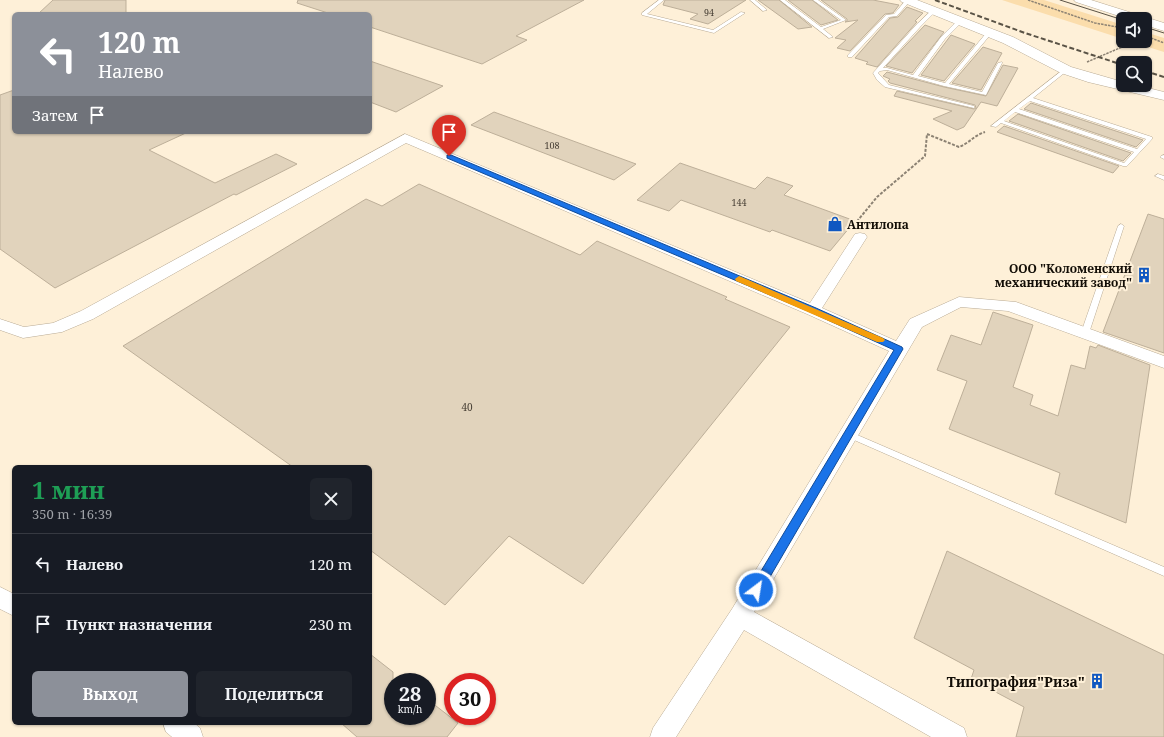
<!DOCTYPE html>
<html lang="ru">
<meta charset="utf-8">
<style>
:root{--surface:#171b24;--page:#20242c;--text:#f1f3f6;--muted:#9ea1a6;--line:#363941;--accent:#8c9099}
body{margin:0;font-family:"Noto Serif",serif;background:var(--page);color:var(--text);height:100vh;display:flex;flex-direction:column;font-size:15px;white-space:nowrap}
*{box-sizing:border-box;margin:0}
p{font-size:13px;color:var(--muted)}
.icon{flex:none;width:22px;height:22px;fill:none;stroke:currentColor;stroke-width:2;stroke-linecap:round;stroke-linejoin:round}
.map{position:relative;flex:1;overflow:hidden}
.drawer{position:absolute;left:12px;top:465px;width:360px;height:260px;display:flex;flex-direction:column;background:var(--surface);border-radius:6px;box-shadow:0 1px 3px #0004}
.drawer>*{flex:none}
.hud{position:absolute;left:12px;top:12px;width:360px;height:122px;border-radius:6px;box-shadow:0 1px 3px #0004;background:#8c9099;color:#fff;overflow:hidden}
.fabs{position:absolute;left:1116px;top:12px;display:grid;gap:8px}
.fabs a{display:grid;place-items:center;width:36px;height:36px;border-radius:6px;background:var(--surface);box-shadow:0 1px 3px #0004;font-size:20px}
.speed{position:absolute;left:384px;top:673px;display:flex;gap:8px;font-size:20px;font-weight:700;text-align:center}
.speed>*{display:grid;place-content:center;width:52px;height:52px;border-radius:50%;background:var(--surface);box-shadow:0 1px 3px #0004;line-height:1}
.speed small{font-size:10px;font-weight:400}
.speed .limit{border:6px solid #d22;background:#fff;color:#111}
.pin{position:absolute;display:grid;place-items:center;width:34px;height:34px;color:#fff;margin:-41px -17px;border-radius:50% 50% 50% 0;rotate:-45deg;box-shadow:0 0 4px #0007}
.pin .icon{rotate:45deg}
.me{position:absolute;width:44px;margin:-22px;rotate:31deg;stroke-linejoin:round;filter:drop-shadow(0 0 3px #0008)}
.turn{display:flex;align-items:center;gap:14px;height:84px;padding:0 20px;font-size:18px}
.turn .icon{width:52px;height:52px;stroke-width:2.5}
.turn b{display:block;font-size:28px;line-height:34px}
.then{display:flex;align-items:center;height:38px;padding:0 20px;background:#0003;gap:8px;font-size:15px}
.round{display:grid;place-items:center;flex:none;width:42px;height:42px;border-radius:6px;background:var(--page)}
.overview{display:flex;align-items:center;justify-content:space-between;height:68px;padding:0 20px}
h1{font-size:24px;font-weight:700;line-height:30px;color:#1e9e55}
.cta{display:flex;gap:8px;margin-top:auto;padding:8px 20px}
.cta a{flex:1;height:46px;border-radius:6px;background:var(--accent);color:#fff;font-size:16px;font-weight:700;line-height:46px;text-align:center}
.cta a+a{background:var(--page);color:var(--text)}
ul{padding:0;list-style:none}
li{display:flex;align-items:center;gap:12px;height:60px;padding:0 20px;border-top:1px solid var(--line)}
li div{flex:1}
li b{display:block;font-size:15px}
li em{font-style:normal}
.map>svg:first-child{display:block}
.green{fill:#fbddac}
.building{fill:#e1d3bc;stroke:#bdaf99}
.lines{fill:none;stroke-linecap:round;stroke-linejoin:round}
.service-casing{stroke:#b9ab95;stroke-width:1}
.minor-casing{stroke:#b9ab95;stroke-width:1}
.tertiary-casing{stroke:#b9ab95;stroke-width:1}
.secondary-casing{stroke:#b9ab95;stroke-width:1}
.path-far1{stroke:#8c8273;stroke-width:1.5;stroke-dasharray:2.5 1;stroke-linecap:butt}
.path{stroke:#8c8273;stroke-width:2;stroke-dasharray:3 1.5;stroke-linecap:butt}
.service{fill:#fff;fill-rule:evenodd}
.minor{fill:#fff;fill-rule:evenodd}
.tertiary{fill:#fff;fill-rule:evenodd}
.secondary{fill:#fff;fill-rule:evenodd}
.tram{stroke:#5a5346;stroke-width:1}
.rail{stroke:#5a5346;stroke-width:2;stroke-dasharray:5 2.5;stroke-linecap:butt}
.route{fill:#1a73e8;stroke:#114b97}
.slow{fill:#f59e0b}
.labels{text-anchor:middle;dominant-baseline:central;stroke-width:4;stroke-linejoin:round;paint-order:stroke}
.far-number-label{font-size:9px;fill:#463e34}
.number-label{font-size:10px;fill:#463e34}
.poi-label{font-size:12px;font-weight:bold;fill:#120d06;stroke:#fef0d8;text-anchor:start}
.near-poi-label{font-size:14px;font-weight:bold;fill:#120d06;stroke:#fef0d8;text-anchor:end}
</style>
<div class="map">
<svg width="1164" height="737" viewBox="0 0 1164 737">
<rect width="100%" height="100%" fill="#fef0d8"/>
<g class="green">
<path d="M 1002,0 L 1044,0 L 1123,25 L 1123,39 Z"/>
<path d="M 1145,32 L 1164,38 L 1164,52 L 1129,41 L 1145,41 Z"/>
</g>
<g class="building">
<path d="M 53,0 L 126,0 L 126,13 L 38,14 Z"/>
<path d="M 298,0 L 584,0 L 516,36 L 527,40 L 482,64 L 370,27 L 370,14 L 331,14 L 297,3 Z"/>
<path d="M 665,0 L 746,0 L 708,24 L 690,19 L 698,14 L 663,5 Z"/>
<path d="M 758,0 L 779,0 L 812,27 L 798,29 Z"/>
<path d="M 788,0 L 812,0 L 838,20 L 821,25 Z"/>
<path d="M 821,0 L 873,0 L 899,5 L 893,13 L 885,14 L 850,51 L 837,48 L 846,40 L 835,38 L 858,20 L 845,22 L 847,21 L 847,19 Z"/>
<path d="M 907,7 L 923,13 L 915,21 L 917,22 L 877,67 L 866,64 L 868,62 L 855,58 L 890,18 L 898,17 Z"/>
<path d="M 925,25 L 944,32 L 912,73 L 886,66 Z"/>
<path d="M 951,35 L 975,44 L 944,81 L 921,75 Z"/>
<path d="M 983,47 L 1002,53 L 981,90 L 952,83 Z"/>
<path d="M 370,61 L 443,86 L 396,112 L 370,102 Z"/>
<path d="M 1003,65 L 1018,68 L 997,106 L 981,102 L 964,127 L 957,130 L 933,119 L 952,111 L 894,96 L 897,91 L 974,109 L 976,108 L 975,105 L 890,83 L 888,81 L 890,79 L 883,76 L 887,72 L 944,87 L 986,96 Z"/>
<path d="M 14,90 L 14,132 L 188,132 L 149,150 L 215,183 L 276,154 L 297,164 L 236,195 L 234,194 L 55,288 L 0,249 L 0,95 Z"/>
<path d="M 1031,103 L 1143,140 L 1136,147 L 1024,109 Z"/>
<path d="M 494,112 L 636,164 L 614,180 L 471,125 Z"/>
<path d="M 1018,114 L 1131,153 L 1123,161 L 1009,121 Z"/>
<path d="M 1004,126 L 1119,166 L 1113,173 L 997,132 Z"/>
<path d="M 680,163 L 755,189 L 767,177 L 793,186 L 784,195 L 855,221 L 830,251 L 772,230 L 770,232 L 681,200 L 669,211 L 637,200 Z"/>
<path d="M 419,184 L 580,255 L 597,241 L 727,297 L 725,299 L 790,327 L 583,584 L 509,536 L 445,605 L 370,550 L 370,467 L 293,467 L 123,346 L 366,199 L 382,206 Z"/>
<path d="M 1148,214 L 1164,219 L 1164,353 L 1103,332 Z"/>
<path d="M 993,312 L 1033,325 L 1013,387 L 1033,395 L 1030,405 L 1058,416 L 1071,365 L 1085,369 L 1090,346 L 1096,348 L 1098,345 L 1150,365 L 1126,523 L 1055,494 L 1060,473 L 949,429 L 967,381 L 937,370 L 951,335 L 981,345 Z"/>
<path d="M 947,551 L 1164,655 L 1164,737 L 1016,737 L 1024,707 L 971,679 L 974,670 L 914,638 Z"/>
<path d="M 370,654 L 393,672 L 393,716 L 427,716 L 427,699 L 458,723 L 447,737 L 357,737 L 341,723 L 370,723 Z"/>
</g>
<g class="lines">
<defs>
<g id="service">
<path d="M 659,0 L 664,0 L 647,14 L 713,30 L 741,12 L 745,13 L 714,33 L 642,15 L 642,13 Z"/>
<path d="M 750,0 L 755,0 L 767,10 L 763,11 Z"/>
<path d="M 780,0 L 785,0 L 821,27 L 841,20 L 813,0 L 818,0 L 846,20 L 823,29 L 833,37 L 829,38 Z"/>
<path d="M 906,0 L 910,1 L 897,16 L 889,17 L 852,57 L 848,57 L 848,55 L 886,15 L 894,14 Z"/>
<path d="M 932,10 L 936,11 L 921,26 L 883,68 L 887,68 L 913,75 L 941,37 L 958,20 L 962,20 L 962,22 L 945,39 L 918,76 L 945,83 L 987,32 L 991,32 L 991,34 L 949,84 L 982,92 L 998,63 L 1002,62 L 1002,63 L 986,95 L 944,86 L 887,70 L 880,71 L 878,73 L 889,85 L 974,106 L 974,108 L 885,87 L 877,80 L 873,73 L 917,24 Z"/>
<path d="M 1064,69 L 1068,70 L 1033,98 L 1152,137 L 1152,139 L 1127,166 L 1123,166 L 1001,123 L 996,127 L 991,126 ZM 1030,101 L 1146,139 L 1137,149 L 1019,109 ZM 1015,112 L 1134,152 L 1124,163 L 1004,121 Z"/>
<path d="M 1164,155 L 1164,159 L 1160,157 L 1161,156 Z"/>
<path d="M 1158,174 L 1164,176 L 1164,180 L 1155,176 Z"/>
<path d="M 1121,224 L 1124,226 L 1089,333 L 1088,335 L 1082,335 L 1081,333 L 1118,226 Z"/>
<path d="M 848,431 L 1164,567 L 1164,576 L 845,436 L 844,434 L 845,432 Z"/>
</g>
<g id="minor">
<path d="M 405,134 L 810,303 L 855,234 L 860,233 L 865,234 L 867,237 L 822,308 L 896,341 L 910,319 L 959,297 L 1016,302 L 1164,356 L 1164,368 L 1008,311 L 961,307 L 922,327 L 754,612 L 964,728 L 967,737 L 931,737 L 744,630 L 676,737 L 650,737 L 653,728 L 732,609 L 889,351 L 807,314 L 406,143 L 93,319 L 62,332 L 23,338 L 0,330 L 0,319 L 24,327 L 53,323 L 81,311 Z"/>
<path d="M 0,587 L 14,594 L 14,616 L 0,609 Z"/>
<path d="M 163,723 L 194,723 L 200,728 L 203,737 L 172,737 L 166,732 Z"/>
</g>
<path id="tertiary" d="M 1074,0 L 1091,0 L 1164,23 L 1164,31 L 1145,25 L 1145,19 L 1128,19 L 1076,2 Z"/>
<path id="secondary" d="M 900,0 L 917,0 L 1013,37 L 1071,67 L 1123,82 L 1123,85 L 1136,85 L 1164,92 L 1164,100 L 1088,82 L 1061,73 L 1003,43 L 902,2 Z"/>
</defs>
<use href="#service" class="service-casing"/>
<use href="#minor" class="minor-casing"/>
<use href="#tertiary" class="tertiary-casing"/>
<use href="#secondary" class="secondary-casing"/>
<g class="path-far1">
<path d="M 1028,0 L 1095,23 L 1123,28"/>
<path d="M 1151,38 L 1164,43"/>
<path d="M 1087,62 L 1136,41"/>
</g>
<path class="path" d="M 854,225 L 877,197 L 925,156 L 927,134 L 959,147 C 971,142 973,136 985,132"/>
<use href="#service" class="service"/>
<use href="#minor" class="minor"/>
<use href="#tertiary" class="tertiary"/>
<use href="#secondary" class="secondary"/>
<g class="tram">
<path d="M 1060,0 L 1123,20"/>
<path d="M 1145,27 L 1164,33"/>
</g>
<g class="rail">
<path d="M 935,0 L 1025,33 L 1123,65"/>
<path d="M 1145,71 L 1164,77"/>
</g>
</g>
<path class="route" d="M 447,155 L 451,155 L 816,308 L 902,347 L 903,349 L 760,594 L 756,595 L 752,594 L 750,590 L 752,586 L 894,350 L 810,312 L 447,158 Z"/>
<path class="slow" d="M 739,276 L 883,338 L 885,340 L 883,342 L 877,342 L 736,281 L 735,279 Z"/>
<defs>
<symbol id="shop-bare" viewBox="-9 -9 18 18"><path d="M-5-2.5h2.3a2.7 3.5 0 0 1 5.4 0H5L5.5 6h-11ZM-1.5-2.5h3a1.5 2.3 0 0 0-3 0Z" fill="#0f57c1" stroke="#fef0d8" stroke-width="2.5" paint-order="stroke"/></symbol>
<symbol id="building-bare" viewBox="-9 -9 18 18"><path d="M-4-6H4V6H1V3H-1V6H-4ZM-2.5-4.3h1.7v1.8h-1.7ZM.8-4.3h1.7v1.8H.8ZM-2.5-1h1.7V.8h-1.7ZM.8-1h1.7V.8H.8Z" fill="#0f57c1" stroke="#fef0d8" stroke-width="2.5" paint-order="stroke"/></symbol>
</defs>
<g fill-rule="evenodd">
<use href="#shop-bare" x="824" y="213" width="22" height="22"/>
<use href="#building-bare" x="1133" y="264" width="22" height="22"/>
<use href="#building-bare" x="1086" y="670" width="22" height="22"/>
</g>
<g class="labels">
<g class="far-number-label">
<text x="709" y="12">94</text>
<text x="552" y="145">108</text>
<text x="739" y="202">144</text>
</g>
<g class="number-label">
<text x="467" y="407">40</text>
</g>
<g class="poi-label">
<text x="847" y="224">Aнтилопа</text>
<text x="1132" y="268" text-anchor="end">ООО "Коломенский<tspan x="1132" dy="14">механический завод"</tspan></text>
</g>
<g class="near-poi-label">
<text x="1085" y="681">Типография"Риза"</text>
</g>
</g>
</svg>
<div class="fabs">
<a><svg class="icon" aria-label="sound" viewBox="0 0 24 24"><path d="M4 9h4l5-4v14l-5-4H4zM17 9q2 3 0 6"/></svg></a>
<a><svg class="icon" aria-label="search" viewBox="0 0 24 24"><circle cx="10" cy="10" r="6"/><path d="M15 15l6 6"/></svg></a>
</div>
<div class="speed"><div>28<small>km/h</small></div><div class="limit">30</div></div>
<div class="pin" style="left:449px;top:156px;background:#d93025"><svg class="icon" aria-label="arrive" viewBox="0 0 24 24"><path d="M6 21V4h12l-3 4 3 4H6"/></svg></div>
<svg class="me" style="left:756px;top:590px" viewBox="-20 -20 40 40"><circle r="17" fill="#1a73e8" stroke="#fff" stroke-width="3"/><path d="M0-11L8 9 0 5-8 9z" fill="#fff"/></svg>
<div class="hud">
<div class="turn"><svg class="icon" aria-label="left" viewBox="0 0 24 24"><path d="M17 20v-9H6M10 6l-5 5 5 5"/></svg><div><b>120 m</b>Налево</div></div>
<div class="then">Затем<svg class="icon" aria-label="arrive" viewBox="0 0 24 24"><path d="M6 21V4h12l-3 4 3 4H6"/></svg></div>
</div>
<section class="drawer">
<div class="overview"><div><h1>1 мин</h1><p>350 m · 16:39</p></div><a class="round"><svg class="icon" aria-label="close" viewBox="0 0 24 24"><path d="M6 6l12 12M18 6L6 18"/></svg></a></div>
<ul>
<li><svg class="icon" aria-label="left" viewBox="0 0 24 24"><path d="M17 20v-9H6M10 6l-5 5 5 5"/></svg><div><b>Налево</b></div><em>120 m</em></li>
<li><svg class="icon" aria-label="arrive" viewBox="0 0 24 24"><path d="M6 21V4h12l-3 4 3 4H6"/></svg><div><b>Пункт назначения</b></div><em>230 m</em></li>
</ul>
<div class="cta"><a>Выход</a><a>Поделиться</a></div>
</section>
</div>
